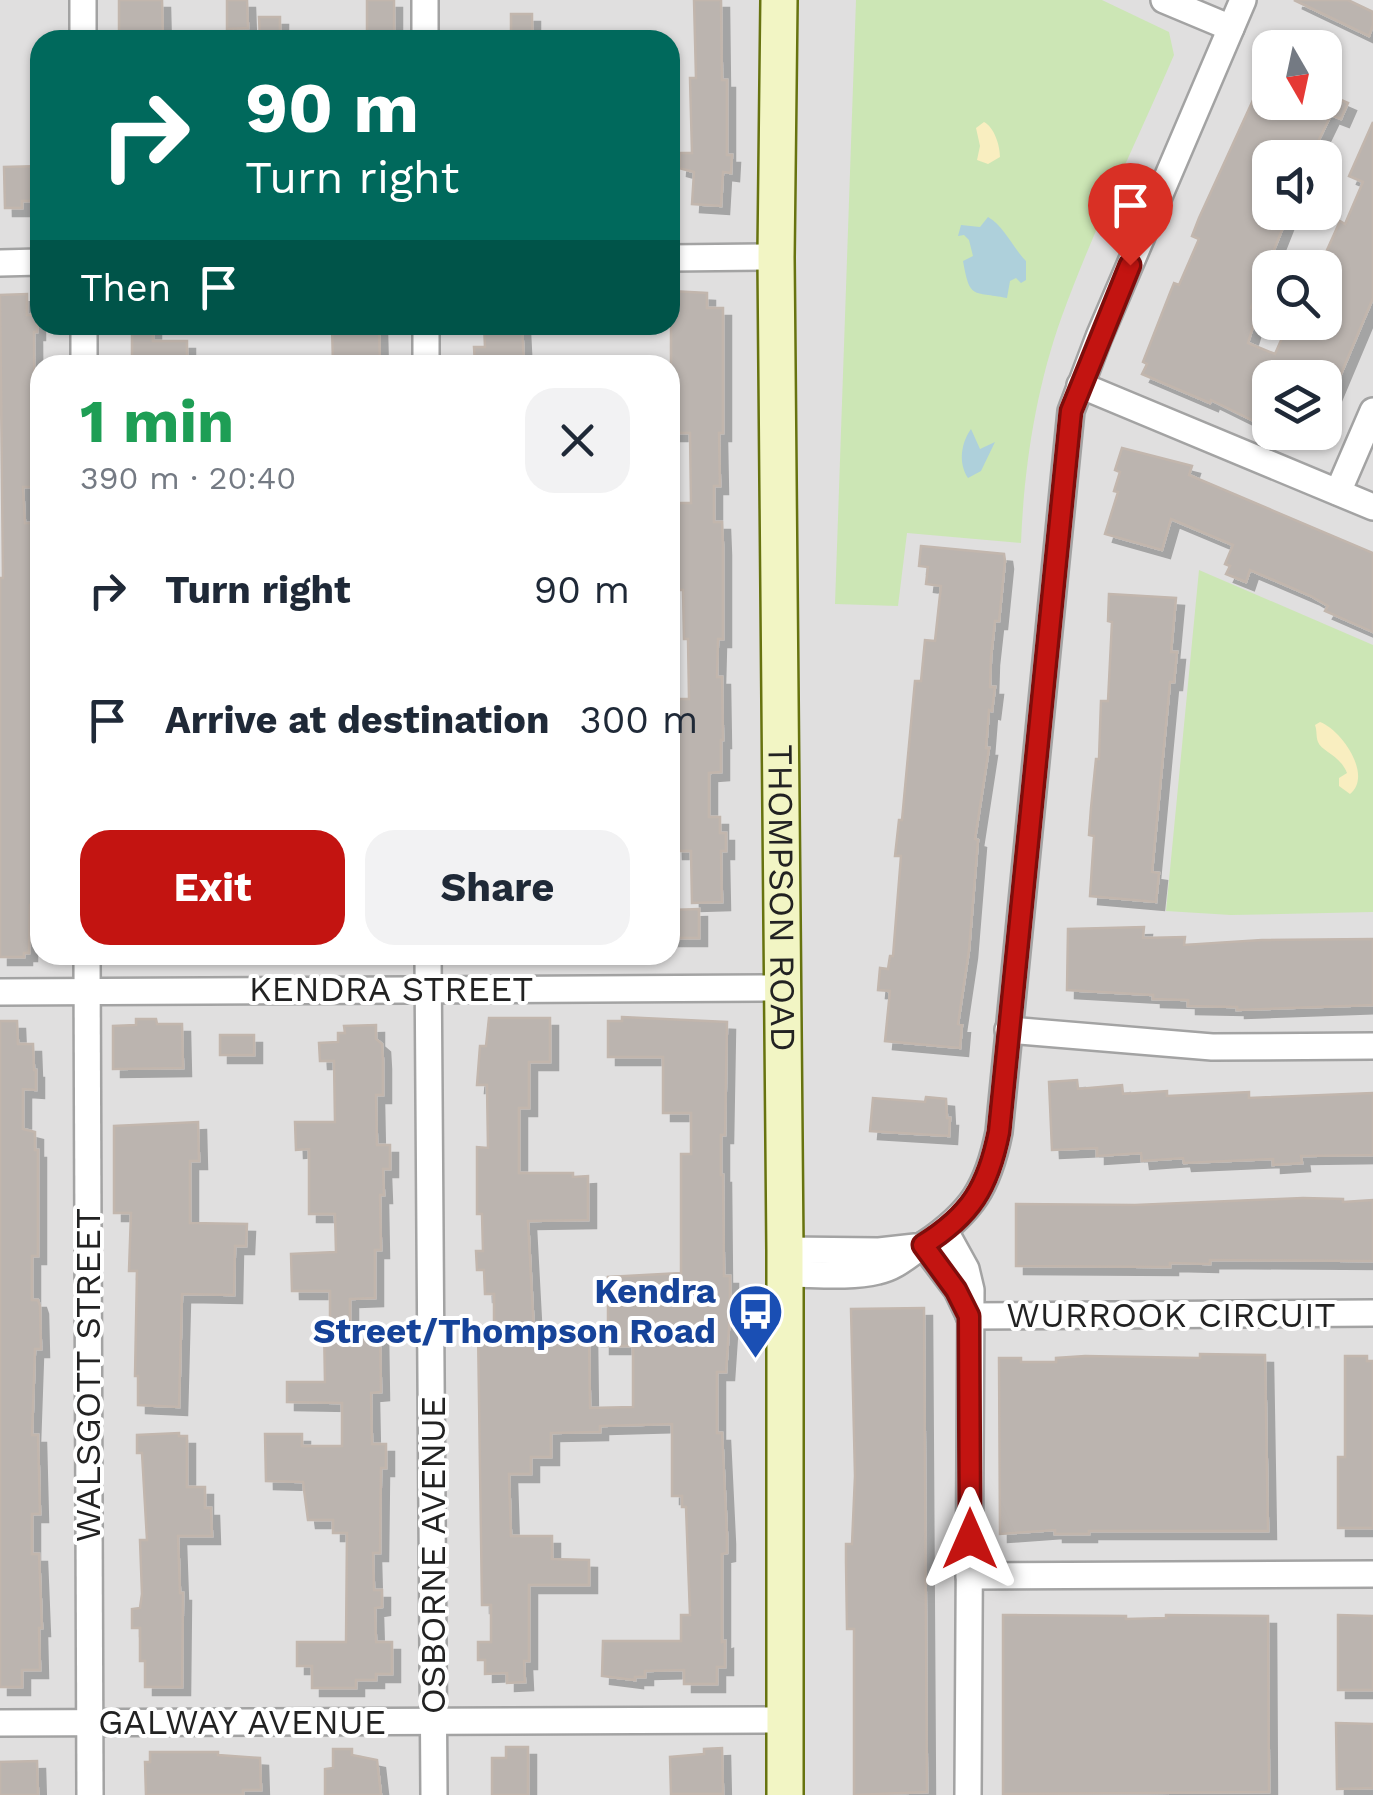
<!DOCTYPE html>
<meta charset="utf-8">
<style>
:root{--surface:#fff;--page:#f2f2f3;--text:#1f2937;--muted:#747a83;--accent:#c31411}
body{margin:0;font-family:"Work Sans",sans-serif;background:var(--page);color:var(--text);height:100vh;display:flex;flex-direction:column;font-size:38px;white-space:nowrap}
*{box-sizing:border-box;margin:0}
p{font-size:32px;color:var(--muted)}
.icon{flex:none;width:55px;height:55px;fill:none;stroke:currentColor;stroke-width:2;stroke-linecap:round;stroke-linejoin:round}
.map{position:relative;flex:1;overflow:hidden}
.sheet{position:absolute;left:30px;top:355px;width:650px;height:610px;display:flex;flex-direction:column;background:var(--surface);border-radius:30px;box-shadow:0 2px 8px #0004}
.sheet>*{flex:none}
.top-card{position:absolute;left:30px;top:30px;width:650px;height:305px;border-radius:30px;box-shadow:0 2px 8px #0004;background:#00695c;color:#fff;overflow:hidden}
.needle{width:65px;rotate:171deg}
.tools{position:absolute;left:1252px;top:30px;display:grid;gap:20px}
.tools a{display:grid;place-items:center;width:90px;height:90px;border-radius:20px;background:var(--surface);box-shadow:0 2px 8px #0004;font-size:50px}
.pin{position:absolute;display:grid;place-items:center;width:85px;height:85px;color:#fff;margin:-102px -42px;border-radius:50% 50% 50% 0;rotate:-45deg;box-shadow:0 0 10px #0007}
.pin .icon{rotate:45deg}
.me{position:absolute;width:110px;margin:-55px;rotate:0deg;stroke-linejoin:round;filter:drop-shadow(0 0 8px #0008)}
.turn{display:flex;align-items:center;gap:35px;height:210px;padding:0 50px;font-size:45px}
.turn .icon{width:130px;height:130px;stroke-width:2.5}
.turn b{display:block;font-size:70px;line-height:85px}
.then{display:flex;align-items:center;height:95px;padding:0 50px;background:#0003;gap:20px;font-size:38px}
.round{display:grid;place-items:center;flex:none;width:105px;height:105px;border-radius:30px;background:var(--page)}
.head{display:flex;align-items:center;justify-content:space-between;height:170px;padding:0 50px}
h1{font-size:60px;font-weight:700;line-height:75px;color:#1e9e55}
.button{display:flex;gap:20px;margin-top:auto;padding:20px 50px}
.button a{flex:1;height:115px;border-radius:30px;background:var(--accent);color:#fff;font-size:40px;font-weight:700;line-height:115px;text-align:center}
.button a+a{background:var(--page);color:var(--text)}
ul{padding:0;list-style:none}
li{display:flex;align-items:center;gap:30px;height:130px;padding:0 50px}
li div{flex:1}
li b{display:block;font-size:38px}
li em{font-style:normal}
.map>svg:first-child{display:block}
.residential{fill:#e0dfdf;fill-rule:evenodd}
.grass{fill:#cce6b5}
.sand{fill:#f9eec0}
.water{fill:#aed0db}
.building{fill:#bbb4af;stroke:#c2b6ad;stroke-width:2.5;filter:url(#shadow)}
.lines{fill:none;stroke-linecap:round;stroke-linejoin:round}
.street-casing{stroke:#a3a3a3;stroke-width:30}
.secondary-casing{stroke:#67730f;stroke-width:40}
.street{stroke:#fff;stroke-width:25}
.secondary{stroke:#f2f5c4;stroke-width:35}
.route-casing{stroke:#7f0d0b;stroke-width:25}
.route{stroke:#c31411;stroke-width:18}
.labels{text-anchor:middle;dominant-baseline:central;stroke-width:8;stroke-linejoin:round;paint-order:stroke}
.street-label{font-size:35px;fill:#222;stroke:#fff}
.transit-label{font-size:35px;font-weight:bold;fill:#164399;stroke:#fff;text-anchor:end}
</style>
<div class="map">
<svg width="1373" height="1795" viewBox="0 0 1373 1795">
<defs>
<filter id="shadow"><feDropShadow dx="8" dy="8" stdDeviation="0" flood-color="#0004"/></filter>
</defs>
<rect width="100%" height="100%" fill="#f1efea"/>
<path class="residential" d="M 0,0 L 1373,0 L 1373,1795 L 0,1795 ZM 40,40 L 670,40 L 670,325 L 40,325 ZM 1270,48 L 1325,48 L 1325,102 L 1270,102 ZM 1270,158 L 1325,158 L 1325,212 L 1270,212 ZM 1270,268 L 1325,268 L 1325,322 L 1270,322 ZM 40,365 L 670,365 L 670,955 L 40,955 ZM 1270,378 L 1325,378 L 1325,432 L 1270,432 Z"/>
<g class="grass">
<path d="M 856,0 L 1102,0 L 1169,32 L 1174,55 C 1137,141 1094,228 1062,316 C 1036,388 1024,467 1021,543 L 907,533 L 898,606 L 835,604 Z"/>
<path d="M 1199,570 L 1373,645 L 1373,912 L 1231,915 L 1166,911 Z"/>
</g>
<g class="sand">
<path d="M 984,122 C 994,127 1000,145 1000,157 L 988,164 L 977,160 L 980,146 L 976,128 Z"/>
<path d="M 1320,722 C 1342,730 1373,776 1350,794 L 1339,786 L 1339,778 L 1347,773 C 1340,755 1321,751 1318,742 C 1316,737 1317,730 1315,725 Z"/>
</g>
<g class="water">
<path d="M 988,217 C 1004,226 1013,248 1026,261 L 1026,280 L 1021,283 L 1016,278 L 1010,281 L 1007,298 C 972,291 970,300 963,261 L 973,256 L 969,240 L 964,235 L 958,236 L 961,225 L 980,227 Z"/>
<path d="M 971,429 L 980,449 L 995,442 L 981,471 L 968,478 C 958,463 961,443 971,429 Z"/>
</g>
<g class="building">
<path d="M 119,0 L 162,0 L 163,40 L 119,40 Z"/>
<path d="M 227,0 L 247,0 L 248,28 L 227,29 Z"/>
<rect x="367" y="0" width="27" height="33"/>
<path d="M 694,0 L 721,0 L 722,80 L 727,80 L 727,155 L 732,155 L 731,173 L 723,172 L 721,206 L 692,204 L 694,172 L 679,168 L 680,153 L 692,153 L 690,78 L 696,78 Z"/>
<path d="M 1294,0 L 1348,0 L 1373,12 L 1373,25 L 1369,36 Z"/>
<rect x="511" y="14" width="21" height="26"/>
<path d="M 259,17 L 280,17 L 280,40 L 260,40 Z"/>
<path d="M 1270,63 L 1270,102 L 1325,102 L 1325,93 L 1348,103 L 1341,119 L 1331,115 L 1310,158 L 1270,158 L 1270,212 L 1289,212 L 1251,308 L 1258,310 L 1248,343 L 1275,354 L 1289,322 L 1325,322 L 1325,268 L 1319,268 L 1340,221 L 1345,224 L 1363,182 L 1349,176 L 1373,122 L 1373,298 L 1325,412 L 1325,378 L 1270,378 L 1270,429 L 1211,400 L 1210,403 L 1142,374 L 1147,364 L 1143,362 L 1170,293 L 1174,283 L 1179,285 L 1199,239 L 1192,236 L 1199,218 Z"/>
<path d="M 40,166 L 36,201 L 22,201 L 22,208 L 5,208 L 4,167 Z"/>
<path d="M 671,291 L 707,293 L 707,308 L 723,308 L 723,433 L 719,433 L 720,486 L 714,486 L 714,522 L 722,522 L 723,547 L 723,639 L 718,639 L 717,677 L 722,677 L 723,740 L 721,740 L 721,772 L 709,773 L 709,817 L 720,817 L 720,833 L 726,833 L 726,851 L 721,851 L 722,902 L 692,903 L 691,851 L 675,851 L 670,699 L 689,699 L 688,639 L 684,639 L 683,590 L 678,590 L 678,566 L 670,566 L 670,547 L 674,547 L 673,503 L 691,503 L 690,433 L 671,433 Z"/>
<path d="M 27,294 L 27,315 L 37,315 L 37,332 L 34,332 L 35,487 L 23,487 L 25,523 L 36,523 L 35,630 L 39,630 L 39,680 L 32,683 L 36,727 L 37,905 L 30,905 L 29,953 L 24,953 L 24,957 L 0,957 L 0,578 L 3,578 L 0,295 Z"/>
<path d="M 132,325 L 153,325 L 153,341 L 187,341 L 187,365 L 132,364 Z"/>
<path d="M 332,325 L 379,325 L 380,365 L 333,365 Z"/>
<path d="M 484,325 L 522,325 L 524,365 L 475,365 L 474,347 L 485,347 Z"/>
<path d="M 1122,448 L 1192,466 L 1189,475 L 1373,553 L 1373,632 L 1325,611 L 1328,606 L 1311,596 L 1250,570 L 1246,582 L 1226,574 L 1230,566 L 1225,564 L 1233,545 L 1171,519 L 1162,550 L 1105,534 L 1118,492 L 1114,491 L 1120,472 L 1115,470 Z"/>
<path d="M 921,546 L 1004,554 L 1005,561 L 999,621 L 995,621 L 991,657 L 990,687 L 995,687 L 992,711 L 989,710 L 986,748 L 989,748 L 975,839 L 978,840 L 969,950 L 958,1024 L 962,1025 L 960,1048 L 885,1041 L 890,991 L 878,990 L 880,968 L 888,969 L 890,956 L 893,956 L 901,856 L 895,856 L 899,820 L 902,820 L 915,681 L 921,681 L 925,640 L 935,641 L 941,586 L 926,584 L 928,567 L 919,566 Z"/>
<path d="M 1109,594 L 1176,598 L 1171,652 L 1177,652 L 1174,682 L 1170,682 L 1152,872 L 1159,873 L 1156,902 L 1090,896 L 1094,836 L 1089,835 L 1091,808 L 1096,759 L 1099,759 L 1101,701 L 1108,701 L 1112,622 L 1108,621 Z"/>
<path d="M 699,909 L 699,938 L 670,938 L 670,910 Z"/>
<path d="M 1144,927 L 1143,938 L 1185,937 L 1184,945 L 1262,940 L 1373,939 L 1373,1005 L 1237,1010 L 1237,1007 L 1188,1006 L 1188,1000 L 1153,999 L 1153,995 L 1067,990 L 1068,929 Z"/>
<path d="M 622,1017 L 727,1022 L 725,1135 L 721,1135 L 721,1175 L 723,1175 L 724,1276 L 730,1276 L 730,1313 L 726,1372 L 717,1372 L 717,1433 L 722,1433 L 727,1536 L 727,1553 L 722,1554 L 722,1642 L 725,1641 L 725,1667 L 717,1667 L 717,1684 L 684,1684 L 684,1670 L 645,1671 L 645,1677 L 635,1677 L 635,1680 L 602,1676 L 603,1641 L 681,1641 L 681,1615 L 690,1615 L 686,1507 L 682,1507 L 682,1496 L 672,1496 L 672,1424 L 600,1426 L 600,1432 L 551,1433 L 551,1457 L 531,1457 L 531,1474 L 509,1474 L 511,1536 L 552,1536 L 552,1559 L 589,1560 L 589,1585 L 529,1585 L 529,1661 L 524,1661 L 525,1682 L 507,1683 L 507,1673 L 485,1674 L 485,1660 L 478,1660 L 478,1642 L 491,1642 L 491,1605 L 482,1605 L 478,1329 L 494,1329 L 494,1294 L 485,1294 L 484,1270 L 477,1270 L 476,1251 L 483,1251 L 482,1214 L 477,1214 L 477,1147 L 488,1148 L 487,1085 L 477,1085 L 480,1046 L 486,1046 L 489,1018 L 550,1018 L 550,1062 L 529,1062 L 529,1108 L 519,1108 L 519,1173 L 573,1173 L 573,1177 L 588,1176 L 588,1220 L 528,1221 L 534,1333 L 589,1332 L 590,1408 L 633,1407 L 633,1346 L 602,1346 L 602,1326 L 608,1326 L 608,1277 L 681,1273 L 681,1154 L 691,1154 L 691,1113 L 663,1113 L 663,1057 L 608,1057 L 608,1021 L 622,1021 Z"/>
<path d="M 136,1019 L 156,1019 L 157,1024 L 182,1024 L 183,1068 L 113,1069 L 113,1026 L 136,1025 Z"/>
<path d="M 0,1021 L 17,1021 L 18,1044 L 33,1044 L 34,1070 L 36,1070 L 36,1090 L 23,1089 L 23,1129 L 35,1132 L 35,1150 L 38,1150 L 38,1256 L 32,1256 L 32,1300 L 38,1300 L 40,1306 L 41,1349 L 35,1349 L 32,1435 L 38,1435 L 40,1514 L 32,1514 L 32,1554 L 39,1554 L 42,1628 L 39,1628 L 40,1670 L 22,1670 L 22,1687 L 0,1687 Z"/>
<path d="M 376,1025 L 376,1039 L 382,1044 L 383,1061 L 383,1095 L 376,1095 L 377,1145 L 390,1145 L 390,1169 L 383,1169 L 384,1195 L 380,1195 L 381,1250 L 375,1250 L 375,1298 L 350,1299 L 350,1327 L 380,1327 L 381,1392 L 371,1393 L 372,1444 L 386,1444 L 386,1468 L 381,1468 L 380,1553 L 373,1553 L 374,1590 L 382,1590 L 382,1607 L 375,1608 L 376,1642 L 392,1642 L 392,1674 L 376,1674 L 376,1680 L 356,1680 L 356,1688 L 312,1688 L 312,1666 L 297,1666 L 297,1642 L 346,1642 L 347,1533 L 333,1533 L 333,1520 L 308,1520 L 303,1482 L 266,1481 L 265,1434 L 302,1434 L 302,1446 L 342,1446 L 342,1403 L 287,1402 L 287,1382 L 325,1382 L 324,1327 L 330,1327 L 330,1291 L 292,1291 L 291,1254 L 336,1252 L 335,1214 L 309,1214 L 309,1149 L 296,1150 L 295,1122 L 335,1122 L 334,1061 L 320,1061 L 319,1043 L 338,1042 L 338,1033 L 345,1033 L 344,1026 Z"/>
<rect x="220" y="1035" width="34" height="20"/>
<path d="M 1077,1080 L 1078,1089 L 1122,1085 L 1123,1094 L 1167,1091 L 1167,1096 L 1249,1092 L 1249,1098 L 1373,1093 L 1373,1155 L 1301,1156 L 1302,1163 L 1273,1165 L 1273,1159 L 1184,1163 L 1183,1158 L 1142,1161 L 1141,1153 L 1097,1156 L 1097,1148 L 1052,1150 L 1049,1082 Z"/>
<path d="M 926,1097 L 946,1099 L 947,1118 L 950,1118 L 949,1136 L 870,1131 L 873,1098 L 925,1102 Z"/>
<path d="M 198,1122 L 199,1161 L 190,1161 L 190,1223 L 247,1224 L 246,1246 L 235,1246 L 234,1295 L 182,1294 L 179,1407 L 138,1405 L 138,1376 L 135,1376 L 137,1271 L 129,1271 L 131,1213 L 114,1213 L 114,1126 Z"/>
<path d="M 1303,1198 L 1343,1199 L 1343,1202 L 1373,1200 L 1373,1261 L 1210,1260 L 1210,1264 L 1170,1263 L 1170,1267 L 1016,1266 L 1016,1204 L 1135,1205 Z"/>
<path d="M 924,1308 L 927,1792 L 854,1795 L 854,1629 L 847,1629 L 846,1562 L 846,1544 L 852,1544 L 855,1476 L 851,1309 Z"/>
<path d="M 1200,1354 L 1265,1355 L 1268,1531 L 1089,1531 L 1089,1534 L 1055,1534 L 1055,1530 L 1000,1534 L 999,1358 L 1021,1358 L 1021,1362 L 1056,1362 L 1056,1358 L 1085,1356 L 1200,1358 Z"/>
<path d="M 1345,1356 L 1367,1356 L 1367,1361 L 1373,1361 L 1373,1528 L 1338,1528 L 1338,1457 L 1345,1457 Z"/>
<path d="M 179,1433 L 179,1436 L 187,1436 L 187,1487 L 205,1487 L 205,1508 L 211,1508 L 212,1536 L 178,1536 L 180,1593 L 183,1593 L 182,1687 L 145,1687 L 145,1661 L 140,1661 L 140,1628 L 132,1628 L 132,1609 L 140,1608 L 142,1594 L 140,1540 L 147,1540 L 142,1453 L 137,1453 L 137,1435 Z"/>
<path d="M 1003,1615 L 1126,1616 L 1126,1619 L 1166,1618 L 1166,1615 L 1268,1616 L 1269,1792 L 1003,1794 Z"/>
<path d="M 1338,1615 L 1373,1616 L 1373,1690 L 1338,1690 Z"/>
<path d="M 1336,1723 L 1373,1724 L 1373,1788 L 1337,1789 Z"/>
<path d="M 506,1747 L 528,1747 L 528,1795 L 492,1795 L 492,1758 L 506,1758 Z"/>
<path d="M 722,1748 L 723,1794 L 671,1794 L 670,1757 L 704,1754 L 704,1749 Z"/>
<path d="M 333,1749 L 352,1749 L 352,1755 L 377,1760 L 381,1795 L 325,1795 L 325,1769 L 333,1768 Z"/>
<path d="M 150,1752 L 218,1752 L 218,1755 L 260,1758 L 261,1790 L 243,1790 L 243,1795 L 146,1795 L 145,1762 L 150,1762 Z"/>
<path d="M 37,1761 L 38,1795 L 0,1795 L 0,1762 Z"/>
</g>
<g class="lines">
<defs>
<g id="street">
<path d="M 83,0 L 83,40"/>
<path d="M 425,0 L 425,40"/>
<path d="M 1164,0 L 1231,28"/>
<path d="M 670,258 L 776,257"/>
<path d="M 0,263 L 40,262"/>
<path d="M 84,325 L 84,365"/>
<path d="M 426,325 L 426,365"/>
<path d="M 1080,385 L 1373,507"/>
<path d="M 1338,492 L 1373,411"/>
<path d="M 87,955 L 90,1795"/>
<path d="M 428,955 L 434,1795"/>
<path d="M 0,992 L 781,988"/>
<path d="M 1008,1030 L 1212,1047 L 1373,1046"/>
<path d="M 945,1231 L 966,1269 L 971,1290 L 968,1795"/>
<path d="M 923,1245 L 957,1290 L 967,1311"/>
<path d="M 785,1250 L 879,1251 L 915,1247"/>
<path d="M 785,1274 C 815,1274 849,1278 878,1271 C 897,1267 909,1254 925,1244 C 972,1212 988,1187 999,1132 L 1071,411 L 1099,337 L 1243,0"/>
<path d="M 969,1316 L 1373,1313"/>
<path d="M 969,1576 L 1373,1574"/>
<path d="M 0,1723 L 784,1720"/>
</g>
<g id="secondary">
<path id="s1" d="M 779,0 L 776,257 L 785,1250 L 785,1795"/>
</g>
</defs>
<use href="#street" class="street-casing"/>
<use href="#secondary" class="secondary-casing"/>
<use href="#street" class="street"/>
<use href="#secondary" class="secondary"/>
</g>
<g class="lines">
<defs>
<path id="route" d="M 970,1539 L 969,1316 L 956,1290 L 923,1245 C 971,1215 988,1187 999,1132 L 1071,411 L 1130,265"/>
</defs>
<use href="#route" class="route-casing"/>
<use href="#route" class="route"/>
</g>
<defs>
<symbol id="bus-pin" viewBox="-11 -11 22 30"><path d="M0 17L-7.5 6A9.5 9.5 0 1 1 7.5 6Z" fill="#1a4fb4" stroke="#fff"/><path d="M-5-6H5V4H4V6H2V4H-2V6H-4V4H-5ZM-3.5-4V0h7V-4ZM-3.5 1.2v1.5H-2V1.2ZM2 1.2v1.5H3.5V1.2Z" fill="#fff"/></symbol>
</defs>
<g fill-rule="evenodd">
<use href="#bus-pin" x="724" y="1280" width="63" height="86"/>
</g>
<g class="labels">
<g class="street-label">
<text stroke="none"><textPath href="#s1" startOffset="898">THOMPSON ROAD</textPath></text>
<text x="391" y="989">KENDRA STREET</text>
<text x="1171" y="1315">WURROOK CIRCUIT</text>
<text transform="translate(88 1375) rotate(-90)">WALSGOTT STREET</text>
<text transform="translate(433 1555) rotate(-90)">OSBORNE AVENUE</text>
<text x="242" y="1722">GALWAY AVENUE</text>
</g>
<g class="transit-label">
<text x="716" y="1291">Kendra<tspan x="716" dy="40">Street/Thompson Road</tspan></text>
</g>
</g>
</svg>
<div class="tools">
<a><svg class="needle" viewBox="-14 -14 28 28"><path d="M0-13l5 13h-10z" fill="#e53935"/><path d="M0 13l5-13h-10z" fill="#747a83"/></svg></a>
<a><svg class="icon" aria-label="sound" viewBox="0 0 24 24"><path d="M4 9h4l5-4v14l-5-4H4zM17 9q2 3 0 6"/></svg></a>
<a><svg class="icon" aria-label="search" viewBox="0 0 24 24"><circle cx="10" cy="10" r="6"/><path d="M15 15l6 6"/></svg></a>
<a><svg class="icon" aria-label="layers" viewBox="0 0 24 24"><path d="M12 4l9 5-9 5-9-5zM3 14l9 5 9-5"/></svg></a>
</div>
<div class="pin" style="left:1130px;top:265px;background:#d93025"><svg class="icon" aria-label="arrive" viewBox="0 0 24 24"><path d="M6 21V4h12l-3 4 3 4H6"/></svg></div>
<svg class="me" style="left:970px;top:1539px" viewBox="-20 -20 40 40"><path d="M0-17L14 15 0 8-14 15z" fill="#c31411" stroke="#fff" stroke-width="4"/></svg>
<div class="top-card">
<div class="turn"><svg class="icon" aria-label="right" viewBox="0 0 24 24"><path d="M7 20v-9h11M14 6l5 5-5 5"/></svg><div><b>90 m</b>Turn right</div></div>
<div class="then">Then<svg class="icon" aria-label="arrive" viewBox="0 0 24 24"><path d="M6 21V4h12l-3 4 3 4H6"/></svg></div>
</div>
<section class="sheet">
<div class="head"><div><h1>1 min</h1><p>390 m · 20:40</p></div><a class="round"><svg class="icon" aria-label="close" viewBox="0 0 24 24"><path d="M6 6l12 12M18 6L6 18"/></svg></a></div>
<ul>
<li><svg class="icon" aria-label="right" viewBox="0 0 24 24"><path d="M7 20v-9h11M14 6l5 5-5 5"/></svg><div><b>Turn right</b></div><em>90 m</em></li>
<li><svg class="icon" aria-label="arrive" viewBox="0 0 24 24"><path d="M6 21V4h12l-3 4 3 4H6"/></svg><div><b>Arrive at destination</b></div><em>300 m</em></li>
</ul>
<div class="button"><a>Exit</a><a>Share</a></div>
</section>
</div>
